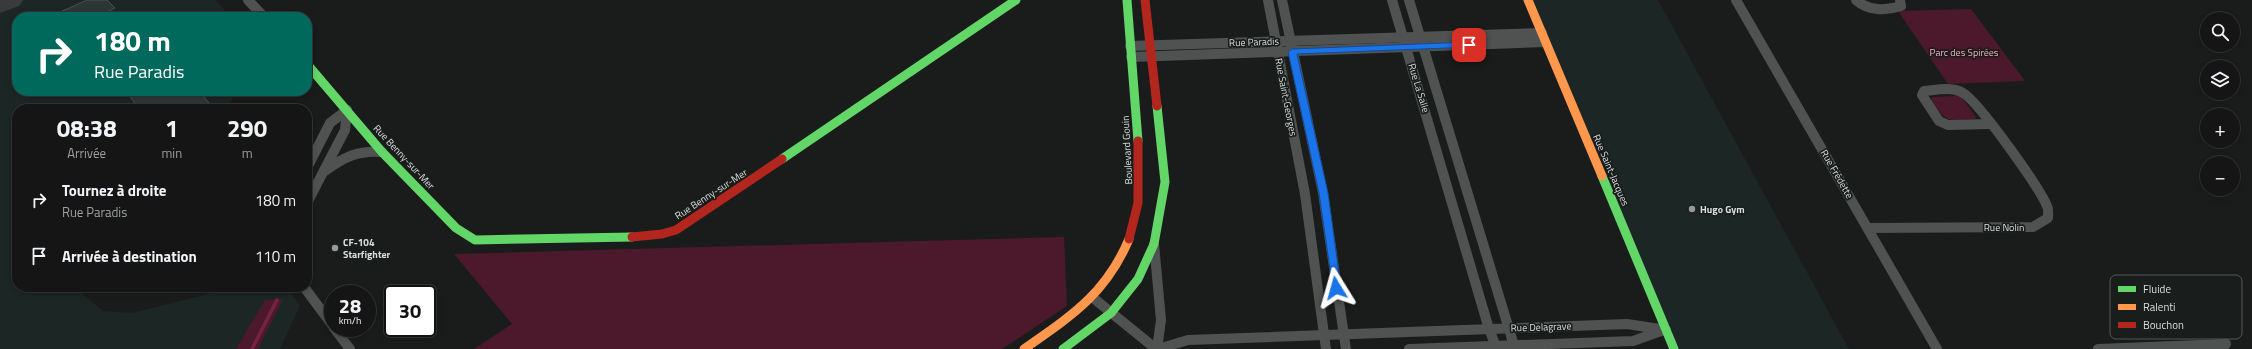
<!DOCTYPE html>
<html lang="fr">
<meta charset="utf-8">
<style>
:root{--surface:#141514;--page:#1d1e1d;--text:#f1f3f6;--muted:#9d9fa0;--line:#333434}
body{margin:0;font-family:"Titillium Web",sans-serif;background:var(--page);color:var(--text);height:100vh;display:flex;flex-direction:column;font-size:15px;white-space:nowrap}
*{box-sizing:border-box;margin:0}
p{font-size:13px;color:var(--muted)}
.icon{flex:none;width:22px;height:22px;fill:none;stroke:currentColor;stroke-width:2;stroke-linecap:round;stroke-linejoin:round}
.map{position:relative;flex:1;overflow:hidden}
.sheet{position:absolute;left:12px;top:104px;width:300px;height:188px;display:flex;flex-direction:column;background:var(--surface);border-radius:16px;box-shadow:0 2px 6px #0003,0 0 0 1px var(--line)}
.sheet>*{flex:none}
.hud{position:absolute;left:12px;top:12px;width:300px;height:84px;border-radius:16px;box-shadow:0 2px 6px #0003,0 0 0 1px var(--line);background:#00695c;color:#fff;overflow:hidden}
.fabs{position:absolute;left:2200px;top:12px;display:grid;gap:8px}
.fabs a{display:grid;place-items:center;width:40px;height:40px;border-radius:50%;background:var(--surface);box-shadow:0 2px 6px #0003,0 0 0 1px var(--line);font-size:20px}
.speed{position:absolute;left:324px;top:285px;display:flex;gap:8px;font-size:20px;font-weight:700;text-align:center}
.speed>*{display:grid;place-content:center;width:52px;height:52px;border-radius:50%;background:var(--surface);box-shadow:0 2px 6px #0003,0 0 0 1px var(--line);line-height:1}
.speed small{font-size:10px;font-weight:400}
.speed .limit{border:2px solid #111;border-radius:6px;background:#fff;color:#111}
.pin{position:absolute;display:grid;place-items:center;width:34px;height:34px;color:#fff;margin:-17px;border-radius:8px;box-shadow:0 2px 6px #0006}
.me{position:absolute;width:44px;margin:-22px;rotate:352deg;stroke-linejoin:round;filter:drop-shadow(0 0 3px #0008)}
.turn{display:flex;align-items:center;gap:14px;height:84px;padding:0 16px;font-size:18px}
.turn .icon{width:52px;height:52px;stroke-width:2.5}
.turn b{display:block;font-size:28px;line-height:34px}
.eta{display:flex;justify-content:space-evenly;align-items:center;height:68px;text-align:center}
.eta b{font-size:24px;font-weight:700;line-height:28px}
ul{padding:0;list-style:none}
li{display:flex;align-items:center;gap:12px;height:56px;padding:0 16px}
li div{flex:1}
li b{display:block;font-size:15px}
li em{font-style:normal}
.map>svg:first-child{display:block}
.built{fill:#1c2625}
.green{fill:#4b192b}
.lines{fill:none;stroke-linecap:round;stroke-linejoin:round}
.stream{stroke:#762343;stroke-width:3.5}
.taxiway{fill:#393b3a;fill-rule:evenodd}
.building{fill:#2c3735;stroke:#4e504f}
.street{stroke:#505252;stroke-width:10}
.fast{stroke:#63d668;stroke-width:9}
.slow{stroke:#ff974d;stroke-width:9}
.jam{stroke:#b3261e;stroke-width:9}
.route{fill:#1a73e8;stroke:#114b97}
.poi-dot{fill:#979a9a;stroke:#191d1c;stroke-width:1.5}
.labels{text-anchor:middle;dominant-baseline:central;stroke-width:3.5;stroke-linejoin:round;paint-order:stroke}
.street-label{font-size:10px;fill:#dbdede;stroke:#191d1c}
.park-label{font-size:10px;fill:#fcadc3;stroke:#191d1c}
.poi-label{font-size:10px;font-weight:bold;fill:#dbdede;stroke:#191d1c;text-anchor:start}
.key{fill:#191d1c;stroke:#535756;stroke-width:1}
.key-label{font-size:11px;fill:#dbdede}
</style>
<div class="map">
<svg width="2252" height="349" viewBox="0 0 2252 349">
<rect width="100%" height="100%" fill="#1a1c1b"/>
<g class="built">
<path d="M 0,0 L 216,0 L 231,17 L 17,17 L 17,91 L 237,91 L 226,109 L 17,109 L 17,287 L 74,287 L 103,311 L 132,313 L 236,287 L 286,287 L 300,306 L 280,349 L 0,349 Z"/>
<path d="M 1528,0 L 1658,0 L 1849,349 L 1674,349 Z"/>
</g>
<g class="green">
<path d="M 1971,9 L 2025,81 L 1948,84 L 1898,11 Z"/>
<path d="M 1957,96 L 1962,98 L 1976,117 L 1975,119 C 1946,120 1948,124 1931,100 L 1933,97 Z"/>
<path d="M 1064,237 L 1067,306 L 1002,349 L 474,349 L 512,324 L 454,254 Z"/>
<path d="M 283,299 L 258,349 L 236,349 L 265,300 Z"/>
</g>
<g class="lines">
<path class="stream" d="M 252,349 L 277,300"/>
<path class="taxiway" d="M 0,0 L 23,0 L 19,6 L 0,13 Z"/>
</g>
<g class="building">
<path d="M 87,0 L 107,0 L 115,8 L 97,17 L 49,17 Z"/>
<path d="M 126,91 L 199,91 L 214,109 L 139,109 Z"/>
</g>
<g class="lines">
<g class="street">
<path d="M 248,0 L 264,17"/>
<path d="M 1268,0 L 1305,194 L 1326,349"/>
<path d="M 1282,0 L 1323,193 L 1346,349"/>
<path d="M 1392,0 L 1489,329 L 1497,349"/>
<path d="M 1409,0 L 1515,349"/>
<path d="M 1736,0 L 1937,349"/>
<path d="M 1856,0 C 1868,11 1886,11 1901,6 L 1900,0"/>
<path d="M 1130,46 L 1542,33"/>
<path d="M 1131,57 L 1545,42"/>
<path d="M 307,168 L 330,123 L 347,110"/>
<path d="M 325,171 C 344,157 358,150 382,152"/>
<path d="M 307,203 L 345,130 L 347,110"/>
<path d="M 1868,228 L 2033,227 L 2048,218 C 2048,214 2049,210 2047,206 C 2039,187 1979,102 1963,93 C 1952,86 1936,90 1924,91 L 1922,95 L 1939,121 L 1948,125 L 1989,124"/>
<path d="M 1154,244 L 1161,320 L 1157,349"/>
<path d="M 304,287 L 333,326"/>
<path d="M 1092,297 L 1156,349"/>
<path d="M 334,328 L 350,349"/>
<path d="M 1158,349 L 1188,340 L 1627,324 L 1666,330"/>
<path d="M 1409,349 L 1633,341 L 1664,330"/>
<path d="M 2098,349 L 2226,344"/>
</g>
<g class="fast">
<path d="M 1127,0 L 1138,141"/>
<path d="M 307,64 L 382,152 L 456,228 L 475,240 L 632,237"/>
<path d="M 782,159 L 1016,0"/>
<path d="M 1602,176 L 1674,349"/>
<path d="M 1063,349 L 1111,313 L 1138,279 L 1154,244 L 1165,182 L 1157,106"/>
</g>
<g class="slow">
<path d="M 1528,0 L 1602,176"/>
<path d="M 1024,349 C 1071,316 1106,294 1129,239"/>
</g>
<g class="jam">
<path d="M 1145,0 L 1157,106"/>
<path d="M 632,237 L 662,234 L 676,230 L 782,159"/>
<path d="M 1129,239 L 1138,203 L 1138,141"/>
</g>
</g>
<path class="route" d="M 1469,42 L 1473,45 L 1472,47 L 1297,54 L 1328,193 L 1341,288 L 1336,292 L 1333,290 L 1319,193 L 1288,52 L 1292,49 Z"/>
<g class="poi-dot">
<circle cx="1692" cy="209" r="4"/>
<circle cx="335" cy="248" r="4"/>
</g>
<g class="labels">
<g class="street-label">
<text transform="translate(1254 42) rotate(-2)">Rue Paradis</text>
<text transform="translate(1419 88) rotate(73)">Rue La Salle</text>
<text transform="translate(1286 97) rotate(79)">Rue Saint-Georges</text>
<text transform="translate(1127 150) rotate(-93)">Boulevard Gouin</text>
<text transform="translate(404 157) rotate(47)">Rue Benny-sur-Mer</text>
<text transform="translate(1611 170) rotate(67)">Rue Saint-Jacques</text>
<text transform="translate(1837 174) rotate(60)">Rue Frédette</text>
<text transform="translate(711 194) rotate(-33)">Rue Benny-sur-Mer</text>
<text x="2004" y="227">Rue Nolin</text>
<text transform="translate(1541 327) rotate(-2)">Rue Delagrave</text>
</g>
<g class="park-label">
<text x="1964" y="52">Parc des Spirées</text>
</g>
<g class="poi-label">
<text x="1700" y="209">Hugo Gym</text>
<text x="343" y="242">CF-104<tspan x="343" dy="12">Starfighter</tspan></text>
</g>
</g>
<rect x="2110" y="275" width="132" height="64" rx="6" class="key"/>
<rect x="2118" y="286" width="18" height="6" fill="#63d668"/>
<rect x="2118" y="304" width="18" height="6" fill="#ff974d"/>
<rect x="2118" y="322" width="18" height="6" fill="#b3261e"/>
<g class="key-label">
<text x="2143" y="293">Fluide</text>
<text x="2143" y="311">Ralenti</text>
<text x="2143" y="329">Bouchon</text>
</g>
</svg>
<div class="fabs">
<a><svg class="icon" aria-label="search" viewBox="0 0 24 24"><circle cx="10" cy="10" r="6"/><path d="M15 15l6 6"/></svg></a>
<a><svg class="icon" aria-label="layers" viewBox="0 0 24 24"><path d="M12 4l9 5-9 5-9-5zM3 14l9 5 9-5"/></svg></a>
<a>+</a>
<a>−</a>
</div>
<div class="speed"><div>28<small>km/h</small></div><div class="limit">30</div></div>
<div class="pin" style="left:1469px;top:45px;background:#d93025"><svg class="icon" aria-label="arrive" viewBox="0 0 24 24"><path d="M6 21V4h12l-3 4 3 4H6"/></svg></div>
<svg class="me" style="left:1336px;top:288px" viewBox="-20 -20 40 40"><path d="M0-17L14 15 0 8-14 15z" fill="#1a73e8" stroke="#fff" stroke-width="4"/></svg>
<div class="hud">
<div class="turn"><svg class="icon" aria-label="right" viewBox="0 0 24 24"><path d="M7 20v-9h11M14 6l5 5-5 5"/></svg><div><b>180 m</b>Rue Paradis</div></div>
</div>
<section class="sheet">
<div class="eta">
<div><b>08:38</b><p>Arrivée</p></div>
<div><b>1</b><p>min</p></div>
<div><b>290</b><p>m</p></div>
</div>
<ul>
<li><svg class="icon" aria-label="right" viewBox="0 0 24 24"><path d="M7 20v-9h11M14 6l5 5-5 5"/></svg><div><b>Tournez à droite</b><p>Rue Paradis</p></div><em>180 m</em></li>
<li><svg class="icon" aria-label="arrive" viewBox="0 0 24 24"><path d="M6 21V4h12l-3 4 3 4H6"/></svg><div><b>Arrivée à destination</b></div><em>110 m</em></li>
</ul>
</section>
</div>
